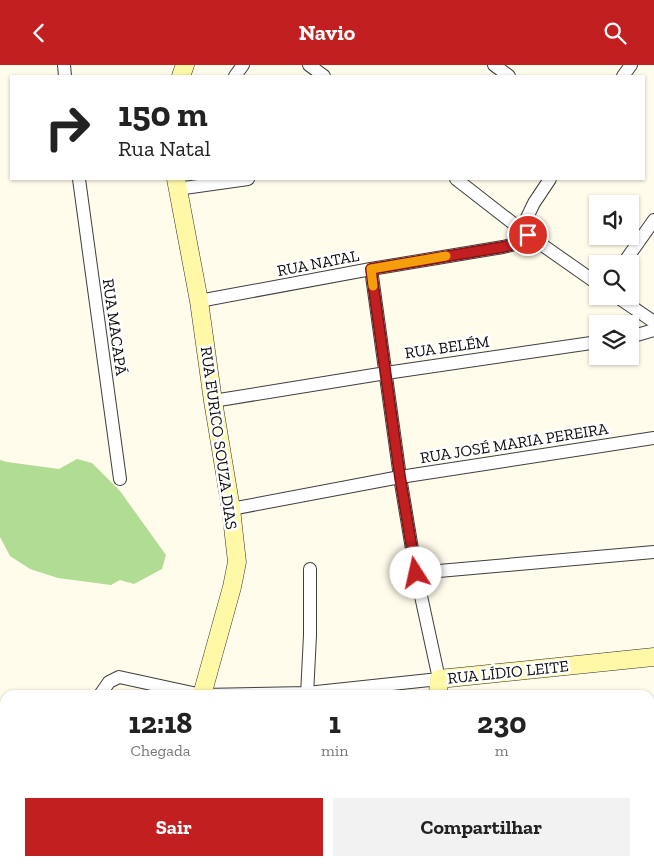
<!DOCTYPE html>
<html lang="pt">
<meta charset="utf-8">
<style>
:root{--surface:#fff;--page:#f2f2f2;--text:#222;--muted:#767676;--accent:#c21f21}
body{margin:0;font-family:"Zilla Slab",serif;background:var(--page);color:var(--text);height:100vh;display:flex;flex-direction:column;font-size:19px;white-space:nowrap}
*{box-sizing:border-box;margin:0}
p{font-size:16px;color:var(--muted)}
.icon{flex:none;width:28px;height:28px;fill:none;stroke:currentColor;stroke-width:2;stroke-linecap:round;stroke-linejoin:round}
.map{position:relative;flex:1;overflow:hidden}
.drawer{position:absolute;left:0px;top:625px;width:655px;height:176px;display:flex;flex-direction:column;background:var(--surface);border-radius:15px 15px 0 0;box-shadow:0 1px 4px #0004}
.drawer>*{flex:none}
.banner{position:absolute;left:10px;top:10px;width:635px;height:105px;border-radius:0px;box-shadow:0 1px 4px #0004;background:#fff;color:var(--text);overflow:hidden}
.fabs{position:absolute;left:589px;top:130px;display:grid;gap:10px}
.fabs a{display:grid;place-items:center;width:50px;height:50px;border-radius:0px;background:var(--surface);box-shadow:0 1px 4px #0004;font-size:25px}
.pin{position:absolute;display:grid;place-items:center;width:42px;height:42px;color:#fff;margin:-21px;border:2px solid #fff;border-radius:50%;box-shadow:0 1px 5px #0007}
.me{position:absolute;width:55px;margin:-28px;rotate:350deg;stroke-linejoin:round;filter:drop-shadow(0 0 4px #0008)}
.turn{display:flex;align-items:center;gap:18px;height:105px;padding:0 25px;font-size:22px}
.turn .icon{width:65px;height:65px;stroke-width:2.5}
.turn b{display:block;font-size:35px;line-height:42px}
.eta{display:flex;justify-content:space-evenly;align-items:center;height:85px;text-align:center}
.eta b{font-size:30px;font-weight:700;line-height:35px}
.button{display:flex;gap:10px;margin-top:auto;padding:10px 25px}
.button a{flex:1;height:58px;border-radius:0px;background:var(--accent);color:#fff;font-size:20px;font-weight:700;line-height:58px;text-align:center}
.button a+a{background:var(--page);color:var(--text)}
header{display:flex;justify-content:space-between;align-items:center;height:65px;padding:0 25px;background:var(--accent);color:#fff;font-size:22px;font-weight:700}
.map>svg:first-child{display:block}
.forest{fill:#b1dc93}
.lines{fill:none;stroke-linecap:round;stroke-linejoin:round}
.street-casing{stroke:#3f3f3f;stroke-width:14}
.secondary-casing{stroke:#2e2e2e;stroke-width:19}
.street{stroke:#fff;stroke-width:12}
.secondary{stroke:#fff8a7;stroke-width:18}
.route-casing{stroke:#7e1415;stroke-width:12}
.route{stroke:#c21f21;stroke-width:9}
.slow{stroke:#f59e0b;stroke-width:9}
.labels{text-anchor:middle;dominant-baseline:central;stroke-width:5;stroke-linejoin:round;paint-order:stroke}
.street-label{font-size:16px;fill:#0c0c0c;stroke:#fff}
</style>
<header><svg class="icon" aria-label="back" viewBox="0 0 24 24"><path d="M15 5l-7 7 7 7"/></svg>Navio<svg class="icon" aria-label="search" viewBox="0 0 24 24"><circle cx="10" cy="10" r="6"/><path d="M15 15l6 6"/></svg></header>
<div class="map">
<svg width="654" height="801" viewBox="0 0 654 801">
<rect width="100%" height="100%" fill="#fffcec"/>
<path class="forest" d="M 77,394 L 92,398 L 120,426 L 166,490 L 162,504 L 134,519 L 120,515 L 111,520 L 58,513 L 30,504 L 10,491 L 0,472 L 0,395 L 7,397 L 59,404 Z"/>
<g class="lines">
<defs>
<g id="street">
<path d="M 64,0 L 65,11"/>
<path d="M 309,0 L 324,11"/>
<path d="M 494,0 L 509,11"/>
<path d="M 235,11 L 243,0"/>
<path d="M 623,11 L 631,0"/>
<path d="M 79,114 L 120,414"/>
<path d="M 456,114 L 528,170 L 598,219"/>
<path d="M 177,124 L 248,114"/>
<path d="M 521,165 L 534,138 L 550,114"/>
<path d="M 623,199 L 654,155"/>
<path d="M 616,231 L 654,257"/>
<path d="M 199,236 L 371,204 L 503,182 L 519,178 L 528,170"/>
<path d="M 630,272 L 654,265"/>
<path d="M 213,336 L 386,308 L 598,277"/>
<path d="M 231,444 L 400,412 L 654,373"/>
<path d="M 416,508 L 654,487"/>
<path d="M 100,630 L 109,617 L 119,612 L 202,630 L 307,628 L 439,614 L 416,508 L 400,412 L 371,204"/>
<path d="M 307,630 L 310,570 L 310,504"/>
<path d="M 77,801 L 77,796"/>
<path d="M 285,801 L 286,796"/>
</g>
<g id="secondary">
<path d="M 181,11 L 185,0"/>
<path d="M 176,114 L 199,236 L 213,336 L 231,444 L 237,497 L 232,522 L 202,630"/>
<path d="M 438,630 L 439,614 L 654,592"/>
<path d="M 182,801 L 182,796"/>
<path d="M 352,801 L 355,796"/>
</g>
</defs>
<use href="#street" class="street-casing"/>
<use href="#secondary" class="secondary-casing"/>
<use href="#street" class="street"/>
<use href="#secondary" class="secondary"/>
</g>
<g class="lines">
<defs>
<path id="route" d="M 416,508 L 400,412 L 371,204 L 503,182 L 519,178 L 528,170"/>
</defs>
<use href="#route" class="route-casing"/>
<use href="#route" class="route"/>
<path class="slow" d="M 373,221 L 371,204 L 446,191"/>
</g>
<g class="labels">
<g class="street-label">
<text transform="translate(318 198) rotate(-11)">RUA NATAL</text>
<text transform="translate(115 262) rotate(82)">RUA MACAPÁ</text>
<text transform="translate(447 282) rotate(-8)">RUA BELÉM</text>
<text transform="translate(219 373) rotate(82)">RUA EURICO SOUZA DIAS</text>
<text transform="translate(514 378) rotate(-9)">RUA JOSÉ MARIA PEREIRA</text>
<text transform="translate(508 607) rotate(-6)">RUA LÍDIO LEITE</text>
</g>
</g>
</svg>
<div class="fabs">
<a><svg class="icon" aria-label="sound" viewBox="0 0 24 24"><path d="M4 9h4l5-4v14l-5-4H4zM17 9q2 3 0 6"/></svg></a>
<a><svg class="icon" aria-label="search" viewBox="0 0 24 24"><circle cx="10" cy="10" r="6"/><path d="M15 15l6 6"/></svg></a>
<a><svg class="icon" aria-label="layers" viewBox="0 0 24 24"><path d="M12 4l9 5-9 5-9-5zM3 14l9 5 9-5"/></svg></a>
</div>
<div class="pin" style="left:528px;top:170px;background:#d93025"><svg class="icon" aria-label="arrive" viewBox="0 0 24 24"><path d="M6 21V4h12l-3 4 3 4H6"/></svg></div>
<svg class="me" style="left:416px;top:508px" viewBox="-20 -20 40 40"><circle r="19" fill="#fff"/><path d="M0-13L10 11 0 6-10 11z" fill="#c21f21"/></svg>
<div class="banner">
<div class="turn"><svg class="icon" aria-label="right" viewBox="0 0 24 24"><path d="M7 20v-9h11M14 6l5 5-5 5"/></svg><div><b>150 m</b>Rua Natal</div></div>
</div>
<section class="drawer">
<div class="eta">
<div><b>12:18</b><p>Chegada</p></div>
<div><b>1</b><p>min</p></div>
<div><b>230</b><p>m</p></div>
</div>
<div class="button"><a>Sair</a><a>Compartilhar</a></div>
</section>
</div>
